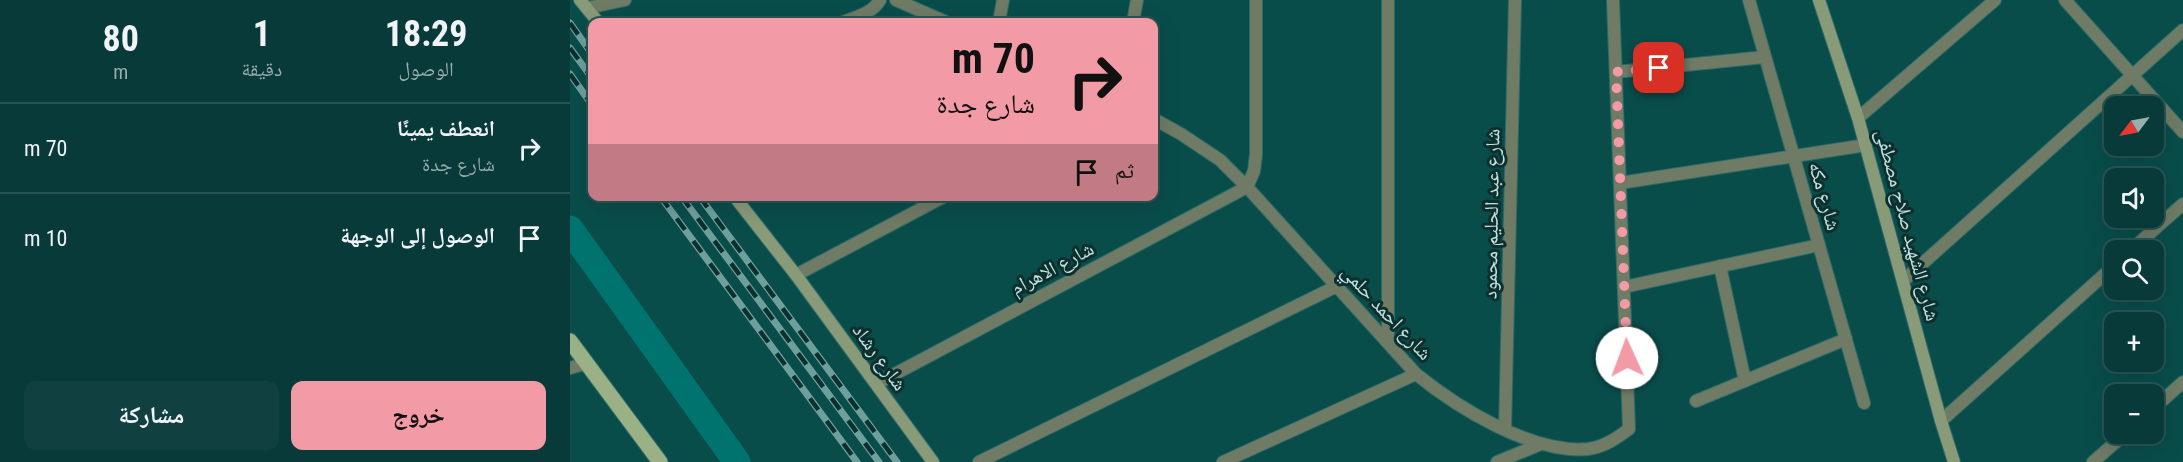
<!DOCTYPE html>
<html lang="ar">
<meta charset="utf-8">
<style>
:root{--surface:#073a38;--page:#104140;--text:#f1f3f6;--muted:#98adae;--line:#285453;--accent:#f39aa7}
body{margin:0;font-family:"Roboto Condensed","Noto Naskh Arabic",sans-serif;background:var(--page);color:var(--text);direction:rtl;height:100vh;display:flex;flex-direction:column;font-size:22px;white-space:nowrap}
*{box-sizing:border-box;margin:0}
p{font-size:20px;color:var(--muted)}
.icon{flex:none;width:33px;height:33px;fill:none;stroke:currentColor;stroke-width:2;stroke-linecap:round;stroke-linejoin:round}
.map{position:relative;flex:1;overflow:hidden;direction:ltr}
.details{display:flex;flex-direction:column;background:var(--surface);width:570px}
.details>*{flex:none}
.top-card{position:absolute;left:18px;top:18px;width:570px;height:183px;border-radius:12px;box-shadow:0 6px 24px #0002,0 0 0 2px var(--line);direction:rtl;background:#f39aa7;color:#111;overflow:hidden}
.needle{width:39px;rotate:238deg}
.controls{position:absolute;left:1534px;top:96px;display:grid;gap:12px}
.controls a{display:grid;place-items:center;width:60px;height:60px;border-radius:12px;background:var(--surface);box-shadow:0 6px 24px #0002,0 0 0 2px var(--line);font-size:30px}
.pin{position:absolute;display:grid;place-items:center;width:51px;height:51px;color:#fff;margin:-26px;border-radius:12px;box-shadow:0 3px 9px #0006}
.me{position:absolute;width:66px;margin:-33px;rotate:358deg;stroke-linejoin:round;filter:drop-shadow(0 0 4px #0008)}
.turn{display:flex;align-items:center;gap:21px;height:126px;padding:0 24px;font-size:27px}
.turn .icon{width:78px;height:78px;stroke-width:2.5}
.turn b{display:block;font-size:42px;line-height:51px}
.then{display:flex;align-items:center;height:57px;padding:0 24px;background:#0003;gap:12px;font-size:22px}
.eta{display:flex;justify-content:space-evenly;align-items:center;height:102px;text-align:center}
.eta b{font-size:36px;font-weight:700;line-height:42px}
.action{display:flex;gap:12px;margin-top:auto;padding:12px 24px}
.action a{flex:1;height:69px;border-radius:12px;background:var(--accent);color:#111;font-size:24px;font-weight:700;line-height:69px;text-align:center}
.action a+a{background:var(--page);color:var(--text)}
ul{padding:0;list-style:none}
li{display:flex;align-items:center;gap:18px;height:90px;padding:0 24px;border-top:2px solid var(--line)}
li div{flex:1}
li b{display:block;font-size:22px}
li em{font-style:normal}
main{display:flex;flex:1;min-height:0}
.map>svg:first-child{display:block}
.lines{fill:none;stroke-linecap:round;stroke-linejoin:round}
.canal{stroke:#00736f;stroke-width:27}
.street-casing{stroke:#2d6b69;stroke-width:14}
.secondary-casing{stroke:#2d6b69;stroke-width:14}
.primary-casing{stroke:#2d6b69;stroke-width:17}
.street{stroke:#6f7b65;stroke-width:12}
.secondary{stroke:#889a78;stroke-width:12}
.primary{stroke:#9ab185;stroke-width:15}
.rail-casing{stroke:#6da09d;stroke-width:7}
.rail{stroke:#0d2f2e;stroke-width:4.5;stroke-dasharray:14;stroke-linecap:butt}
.route{stroke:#f39aa7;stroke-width:10;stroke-dasharray:0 18}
.labels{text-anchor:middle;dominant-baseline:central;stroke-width:6;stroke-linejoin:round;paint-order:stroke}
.street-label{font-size:20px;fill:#bee3e0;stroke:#0d2f2e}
</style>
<main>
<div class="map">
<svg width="1613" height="462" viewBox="0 0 1613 462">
<rect width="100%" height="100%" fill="#094d4b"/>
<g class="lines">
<path class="canal" d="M 0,229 L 167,462"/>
<defs>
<g id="street">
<path d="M 326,0 L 376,22"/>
<path d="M 818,0 L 818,342"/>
<path d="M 1179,0 L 1294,403"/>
<path d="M 1495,0 L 1613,132"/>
<path d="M 17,8 L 55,0"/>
<path d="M 273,22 C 286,17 303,13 310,0"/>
<path d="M 429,22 L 433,0"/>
<path d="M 563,22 L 567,0"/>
<path d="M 1046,72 L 1195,57"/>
<path d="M 1288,118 L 1425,0"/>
<path d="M 584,119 L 611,134 L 650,160 L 677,187 L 846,374 C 888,408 962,454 1018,449 C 1034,447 1047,438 1059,429 L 1043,0"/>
<path d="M 1050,183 L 1296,145"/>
<path d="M 1561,250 L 1613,204"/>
<path d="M 1150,266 L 1175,381"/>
<path d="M 226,275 L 375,196"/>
<path d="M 1333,281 L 1613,30"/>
<path d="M 1054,287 L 1249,245"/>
<path d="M 0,368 L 17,363"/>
<path d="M 306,384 L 677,187 L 684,171 L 686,154 L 686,0"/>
<path d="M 1126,401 L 1276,339"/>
<path d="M 1584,408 L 1613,382"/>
<path d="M 1371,421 L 1545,265"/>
<path d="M 935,429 L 945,0"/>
<path d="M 409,462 L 767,286"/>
<path d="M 653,462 L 846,374"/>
<path d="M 927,462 L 971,444"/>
<path d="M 1523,462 L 1555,434"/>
</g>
<g id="secondary">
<path d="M 10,0 L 28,22"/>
<path d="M 1249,0 L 1288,118 L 1371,421 L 1384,462"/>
<path d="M 164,196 L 226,275 L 363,462"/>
</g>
<path id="primary" d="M 0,341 L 90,462"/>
</defs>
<use href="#street" class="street-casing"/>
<use href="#secondary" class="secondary-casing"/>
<use href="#primary" class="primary-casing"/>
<use href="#street" class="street"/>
<use href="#secondary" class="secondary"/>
<use href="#primary" class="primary"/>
<defs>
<g id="rail">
<path d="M 0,23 L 22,54"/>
<path d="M 0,48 L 22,78"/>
<path d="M 0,74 L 22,105"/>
<path d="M 90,196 L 287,462"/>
<path d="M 111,196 L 309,462"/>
<path d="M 129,196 L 327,462"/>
</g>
</defs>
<use href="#rail" class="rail-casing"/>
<use href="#rail" class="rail"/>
</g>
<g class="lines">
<path class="route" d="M 1057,358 L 1046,72 L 1089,68"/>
</g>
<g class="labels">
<g class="street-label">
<text transform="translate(1255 196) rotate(74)">شارع مكه</text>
<text transform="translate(921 214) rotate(-89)">شارع عبد الحليم محمود</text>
<text transform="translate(1338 225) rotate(75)">شارع الشهيد صلاح مصطفى</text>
<text transform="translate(482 268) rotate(-28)">شارع الاهرام</text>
<text transform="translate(817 312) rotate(47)">شارع احمد حلمي</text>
<text transform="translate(310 357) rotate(54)">شارع رشاد</text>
</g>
</g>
</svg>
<div class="controls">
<a><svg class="needle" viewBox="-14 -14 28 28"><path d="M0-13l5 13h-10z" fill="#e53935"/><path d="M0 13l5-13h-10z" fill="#98adae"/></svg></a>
<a><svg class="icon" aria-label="sound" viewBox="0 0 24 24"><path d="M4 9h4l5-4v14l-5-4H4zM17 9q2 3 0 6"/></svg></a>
<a><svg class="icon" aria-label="search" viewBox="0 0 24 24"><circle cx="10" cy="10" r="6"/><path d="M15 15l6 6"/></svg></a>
<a>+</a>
<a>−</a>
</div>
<div class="pin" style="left:1089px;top:68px;background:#d93025"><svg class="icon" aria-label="arrive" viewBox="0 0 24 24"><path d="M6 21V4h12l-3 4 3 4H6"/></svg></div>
<svg class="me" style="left:1057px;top:358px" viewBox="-20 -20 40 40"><circle r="19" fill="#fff"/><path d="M0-13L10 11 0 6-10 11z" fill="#f39aa7"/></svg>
<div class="top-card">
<div class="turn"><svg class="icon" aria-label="right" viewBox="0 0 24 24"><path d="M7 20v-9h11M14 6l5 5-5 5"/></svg><div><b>70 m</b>شارع جدة</div></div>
<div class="then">ثم<svg class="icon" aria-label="arrive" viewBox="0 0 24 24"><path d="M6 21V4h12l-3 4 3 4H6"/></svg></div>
</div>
</div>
<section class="details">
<div class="eta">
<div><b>18:29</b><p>الوصول</p></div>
<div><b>1</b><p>دقيقة</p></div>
<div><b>80</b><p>m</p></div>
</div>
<ul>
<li><svg class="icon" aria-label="right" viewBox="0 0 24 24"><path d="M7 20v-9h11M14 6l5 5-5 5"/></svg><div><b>انعطف يمينًا</b><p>شارع جدة</p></div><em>70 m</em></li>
<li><svg class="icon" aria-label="arrive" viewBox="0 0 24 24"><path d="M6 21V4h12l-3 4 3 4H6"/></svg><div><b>الوصول إلى الوجهة</b></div><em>10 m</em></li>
</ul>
<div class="action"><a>خروج</a><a>مشاركة</a></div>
</section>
</main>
